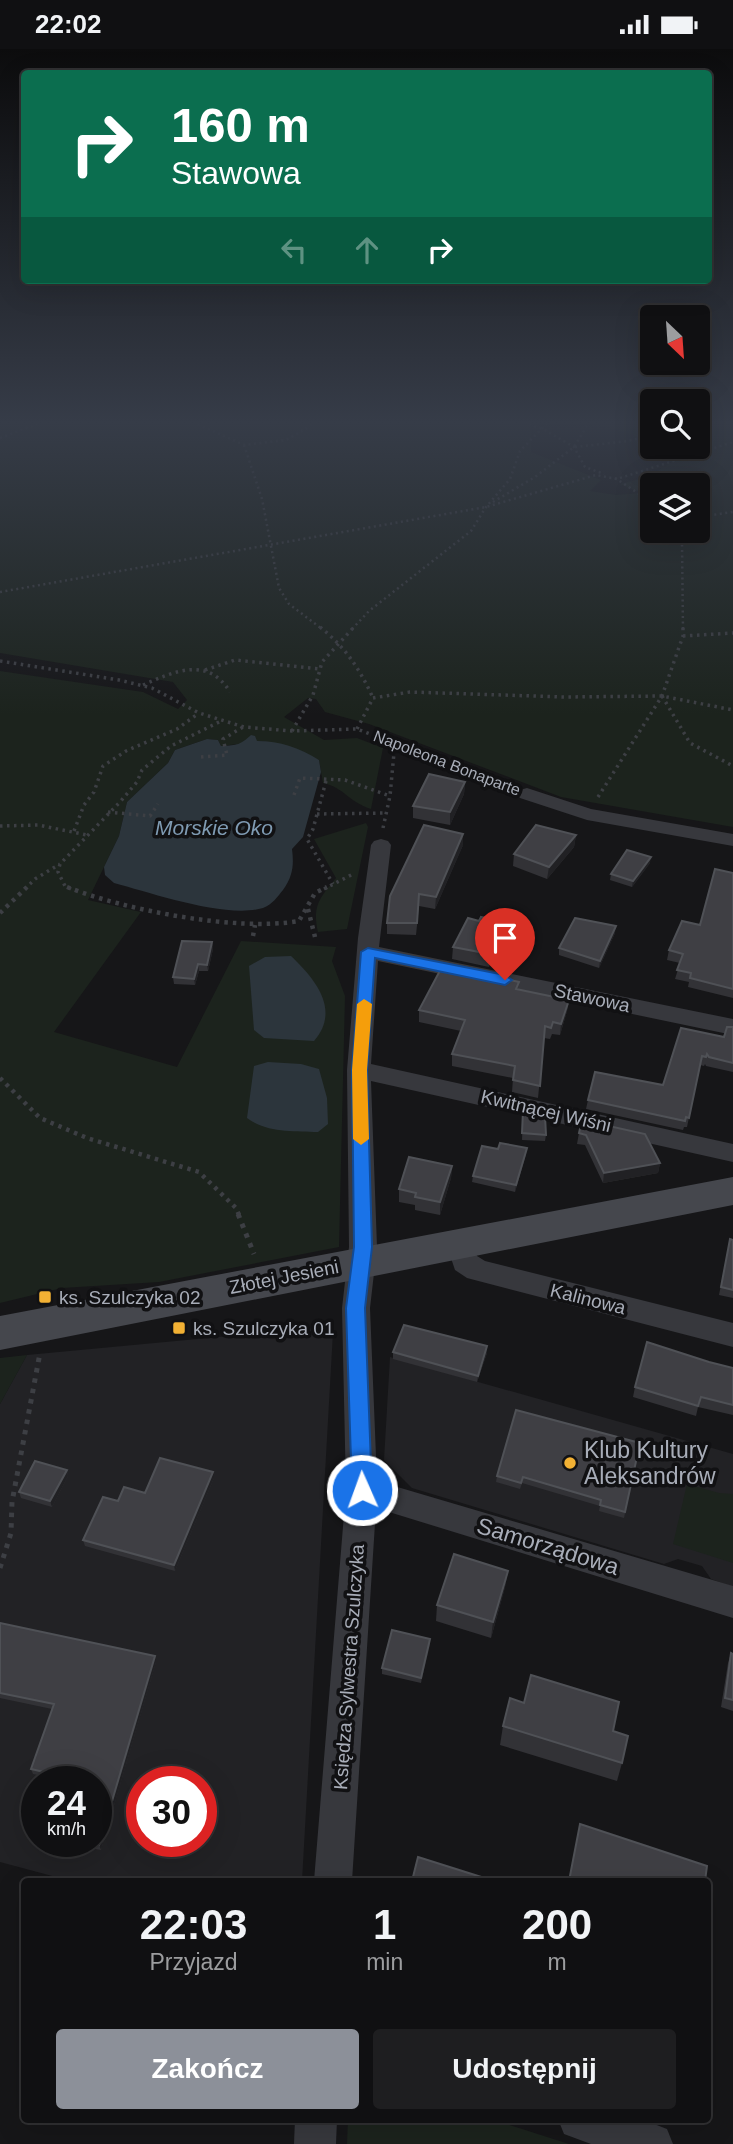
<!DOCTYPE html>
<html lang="pl">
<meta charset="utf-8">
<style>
:root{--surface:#101012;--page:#1e1e20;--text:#f1f3f6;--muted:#9c9d9f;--line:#303032;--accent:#8c9099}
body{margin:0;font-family:Arial,sans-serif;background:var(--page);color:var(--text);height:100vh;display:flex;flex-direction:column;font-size:26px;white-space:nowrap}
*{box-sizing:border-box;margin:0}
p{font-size:23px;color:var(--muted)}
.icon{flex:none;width:38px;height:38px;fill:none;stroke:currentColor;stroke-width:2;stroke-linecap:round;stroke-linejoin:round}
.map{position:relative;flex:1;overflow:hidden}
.details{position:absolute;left:21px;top:1829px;width:690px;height:245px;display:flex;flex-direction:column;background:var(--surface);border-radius:7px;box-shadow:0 7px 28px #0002,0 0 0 2px var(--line)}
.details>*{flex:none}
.banner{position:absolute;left:21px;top:21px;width:691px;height:214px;border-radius:7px;box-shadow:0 7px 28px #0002,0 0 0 2px var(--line);background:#0b6e4f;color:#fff;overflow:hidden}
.needle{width:46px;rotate:155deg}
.tools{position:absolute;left:640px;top:256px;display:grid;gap:14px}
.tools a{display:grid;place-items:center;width:70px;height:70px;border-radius:7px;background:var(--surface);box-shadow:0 7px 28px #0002,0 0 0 2px var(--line);font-size:35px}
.speed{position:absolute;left:21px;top:1717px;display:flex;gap:14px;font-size:35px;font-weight:700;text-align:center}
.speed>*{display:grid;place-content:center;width:91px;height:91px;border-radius:50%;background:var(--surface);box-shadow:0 7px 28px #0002,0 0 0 2px var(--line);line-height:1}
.speed small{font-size:18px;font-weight:400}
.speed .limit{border:10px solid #d22;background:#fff;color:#111}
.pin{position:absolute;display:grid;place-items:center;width:60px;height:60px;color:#fff;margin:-72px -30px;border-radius:50% 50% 50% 0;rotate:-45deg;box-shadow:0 0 7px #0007}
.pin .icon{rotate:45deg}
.me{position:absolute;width:77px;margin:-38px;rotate:358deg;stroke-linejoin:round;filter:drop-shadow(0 0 5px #0008)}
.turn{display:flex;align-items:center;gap:24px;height:147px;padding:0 35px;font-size:32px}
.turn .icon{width:91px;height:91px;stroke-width:2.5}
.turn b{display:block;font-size:49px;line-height:60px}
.lanes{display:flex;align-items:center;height:66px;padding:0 35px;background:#0003;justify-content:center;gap:35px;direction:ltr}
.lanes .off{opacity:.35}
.eta{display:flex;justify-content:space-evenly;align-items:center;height:119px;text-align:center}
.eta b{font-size:42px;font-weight:800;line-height:49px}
.primary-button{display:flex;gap:14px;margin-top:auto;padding:14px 35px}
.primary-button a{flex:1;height:80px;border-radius:7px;background:var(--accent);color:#fff;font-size:28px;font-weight:800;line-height:80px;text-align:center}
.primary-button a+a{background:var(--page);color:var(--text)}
.status{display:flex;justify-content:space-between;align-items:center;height:49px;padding:0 35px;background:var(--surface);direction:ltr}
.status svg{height:19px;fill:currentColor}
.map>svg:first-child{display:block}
.built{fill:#222225;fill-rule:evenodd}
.green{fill:#1c231d;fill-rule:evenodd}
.water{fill:#2c353c}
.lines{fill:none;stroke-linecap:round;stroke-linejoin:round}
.path-far3{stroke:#3d3f44;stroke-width:2.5;stroke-dasharray:2 3.5;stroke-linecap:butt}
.path-far2{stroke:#3d3f44;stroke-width:3.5;stroke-dasharray:2.5 4.5;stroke-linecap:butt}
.path-far1{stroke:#3d3f44;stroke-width:4.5;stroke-dasharray:3.5 5;stroke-linecap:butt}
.path{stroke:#3d3f44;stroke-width:5;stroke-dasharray:4.5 6;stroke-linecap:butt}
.street{fill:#37383d;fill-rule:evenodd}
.secondary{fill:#45474d;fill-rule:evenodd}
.wall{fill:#323236}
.shaded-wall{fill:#212124}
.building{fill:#3f3f44;stroke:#4f5156;stroke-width:2}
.route{fill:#1a73e8;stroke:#114b97;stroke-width:2}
.slow{fill:#f59e0b}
.poi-dot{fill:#f2b134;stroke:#111113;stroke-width:2.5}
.labels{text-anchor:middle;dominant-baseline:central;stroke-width:7;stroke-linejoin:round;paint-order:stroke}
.far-street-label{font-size:16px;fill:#a8adb8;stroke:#111113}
.street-label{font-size:19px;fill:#a8adb8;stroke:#111113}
.poi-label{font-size:19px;fill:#a8adb8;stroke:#111113;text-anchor:start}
.water-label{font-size:21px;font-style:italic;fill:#7f9bb3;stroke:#111113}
.near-poi-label{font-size:23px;fill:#a8adb8;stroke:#111113;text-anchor:start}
.near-street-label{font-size:23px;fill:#a8adb8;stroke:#111113}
</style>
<div class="status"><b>22:02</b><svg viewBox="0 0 49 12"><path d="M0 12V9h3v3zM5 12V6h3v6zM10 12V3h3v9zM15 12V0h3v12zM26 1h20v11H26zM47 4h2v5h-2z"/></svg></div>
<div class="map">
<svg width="733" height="2095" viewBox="0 0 733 2095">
<rect width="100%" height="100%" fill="#161618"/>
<g class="built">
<path d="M 325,1278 L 333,1283 L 302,1832 L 71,1832 L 0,1813 L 0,1355 L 27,1306 ZM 37,1732 L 96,1732 L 96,1792 L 37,1792 ZM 142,1732 L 201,1732 L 201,1792 L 142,1792 Z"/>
<path d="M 390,1308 L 733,1405 L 733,1538 L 711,1530 L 702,1517 L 678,1510 L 664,1515 L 412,1439 L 384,1411 Z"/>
</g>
<g class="green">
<path d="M 0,373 L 531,373 L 531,403 L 601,431 L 590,442 L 616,446 L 642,444 L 620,435 L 648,428 L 672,413 L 650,406 L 640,388 L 604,377 L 540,373 L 653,373 L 653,397 L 698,397 L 698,373 L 733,373 L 733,778 L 561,748 L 369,675 L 325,663 L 316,650 L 308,649 L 284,668 L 324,691 L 357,689 L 383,699 L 371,760 C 347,752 345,739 323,734 L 319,711 L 264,692 L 221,697 L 218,691 L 207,690 L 175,701 L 168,714 L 127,753 L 119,787 L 88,851 L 141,863 L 54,983 L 177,1018 L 241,892 L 336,898 L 332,912 L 345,947 L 339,1198 L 159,1233 L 62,1239 L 0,1254 L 0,622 L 143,643 L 178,660 L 187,651 L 173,633 L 0,604 ZM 653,436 L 698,436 L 698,481 L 653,481 Z"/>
<path d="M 366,774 L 368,778 L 347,880 L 318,883 C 312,856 320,849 336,829 L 314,790 Z"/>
<path d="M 27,1306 L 0,1355 L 0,1309 Z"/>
<path d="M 687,1435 L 719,1444 L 733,1445 L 733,1514 L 673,1495 Z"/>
<path d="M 348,2070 L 491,2070 L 569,2095 L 347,2095 Z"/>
</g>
<g class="water">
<path d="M 251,686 L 255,687 L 257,692 C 280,692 300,699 319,711 L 321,723 L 303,788 L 292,800 C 294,816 293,827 283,841 C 278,847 272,856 263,859 C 226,870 152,844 114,834 L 105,826 L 104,818 L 119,787 L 127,753 L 168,714 L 175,701 L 207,690 L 218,691 L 221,697 C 238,696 240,696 251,686 Z"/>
<path d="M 291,907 C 315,930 341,961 314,992 L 264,989 L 254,981 L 249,917 L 265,908 Z"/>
<path d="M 268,1013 L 301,1015 L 319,1020 L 327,1049 L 328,1075 L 318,1083 C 294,1082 267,1084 247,1069 L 254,1017 Z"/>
</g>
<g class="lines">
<g class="path-far3">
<path d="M 193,373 L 244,396 L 286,391 L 317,373"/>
<path d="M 524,373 L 543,380 L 574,398 L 585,418 L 604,425"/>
<path d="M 698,375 L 708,373"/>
<path d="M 0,389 L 42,373"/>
<path d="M 244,396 L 262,450 L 279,539 L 289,555 L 322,580"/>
<path d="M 575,398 L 628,392 L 653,386"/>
<path d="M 615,429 L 653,454"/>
<path d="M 493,453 L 535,428 L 574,398 L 589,373"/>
<path d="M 698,468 L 733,463"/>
<path d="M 0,543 L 486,458 L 596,426 L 617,430 L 733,393"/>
<path d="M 352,580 L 369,562 L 471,482 L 486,458 L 510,430 L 520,402 L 548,373"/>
<path d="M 683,580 L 682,494 L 687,481"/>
</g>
<g class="path-far2">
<path d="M 320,578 C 345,598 360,620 373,649"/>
<path d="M 683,587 L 733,584"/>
<path d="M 0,612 L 119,631 L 152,639 L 199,664 L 244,678 L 292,682 L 357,680 L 507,737"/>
<path d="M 205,621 L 235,611 L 319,620"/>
<path d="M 143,636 C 175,622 208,607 230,643"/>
<path d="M 662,647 L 690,694 L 733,717"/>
<path d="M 373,649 L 410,643 L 564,648 L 662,647 L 733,661"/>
<path d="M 357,680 L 373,649"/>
<path d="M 292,682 L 313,646 L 322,613 L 354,578"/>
<path d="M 201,708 L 227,706 L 223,690 L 243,678"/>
<path d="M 326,732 L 313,780 L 307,790 L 333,835"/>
<path d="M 294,746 L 300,729 L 345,731 L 390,747"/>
<path d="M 598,748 L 662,647 L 683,587 L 683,578"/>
<path d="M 108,763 L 150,767 L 158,755"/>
<path d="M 317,765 L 385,764"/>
<path d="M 0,777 L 38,776 L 87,786"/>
<path d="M 383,779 L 390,747 L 395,693"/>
<path d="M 74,782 L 84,756 L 94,743 L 103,717 L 126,702 L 177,680 L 199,664"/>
<path d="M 25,840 L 35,830 L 60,815"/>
<path d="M 71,840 L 65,837 L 58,823 L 60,815 L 120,753 L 137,733 L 142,721 L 171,697 L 223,671"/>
<path d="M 324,840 L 353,825"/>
</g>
<g class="path-far1">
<path d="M 67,838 C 125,861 237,883 299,872 L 315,844 L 327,838"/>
<path d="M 308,860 L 315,888"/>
<path d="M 0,864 L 27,838"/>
<path d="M 253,887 L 255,876"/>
<path d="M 0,1029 L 40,1069 L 87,1089 L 199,1123 L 236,1159 L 239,1166"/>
</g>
<g class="path">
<path d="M 238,1165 L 254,1205"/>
<path d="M 0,1519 L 11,1484 L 12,1453 L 40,1304"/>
</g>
<g class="street">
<path d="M 527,739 L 591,760 L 733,785 L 733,797 L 587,771 L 520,749 L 517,745 L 520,741 Z"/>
<path d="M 381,790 L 388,792 L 391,796 L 379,898 L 733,970 L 733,986 L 378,912 L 371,1015 L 733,1095 L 733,1113 L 371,1032 L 377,1198 L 370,1259 L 377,1432 L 733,1537 L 733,1569 L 376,1459 L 352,1832 L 314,1832 L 346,1441 L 342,1259 L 349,1198 L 347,1021 L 358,889 L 371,796 L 374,792 Z"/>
<path d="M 459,1184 L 469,1187 L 477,1207 L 485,1212 L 733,1274 L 733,1298 L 467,1229 L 455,1221 L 446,1194 L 449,1187 Z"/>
<path d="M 295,2070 L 337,2070 L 336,2095 L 294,2095 Z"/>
<path d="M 558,2070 L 641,2070 L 667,2080 L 673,2095 L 591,2095 L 564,2085 Z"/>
</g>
<path class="secondary" d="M 733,1128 L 733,1156 L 0,1301 L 0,1267 Z"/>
</g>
<g class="wall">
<path d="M 465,733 L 464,745 L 450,776 L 413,769 L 413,757 Z"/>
<path d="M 576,786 L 574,798 L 547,830 L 513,817 L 514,805 Z"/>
<path d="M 463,796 L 435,860 L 419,857 L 416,886 L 387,885 L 387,874 Z"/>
<path d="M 650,814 L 632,838 L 610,831 L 611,825 Z"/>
<path d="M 733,824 L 733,949 L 688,938 L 689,933 L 675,930 L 680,914 L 667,911 L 669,901 L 700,876 Z"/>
<path d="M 615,884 L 599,919 L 559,906 L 559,899 Z"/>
<path d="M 504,886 L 489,918 L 452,910 L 453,898 Z"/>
<path d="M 212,893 L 213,900 L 208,922 L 199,922 L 195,936 L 174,935 L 173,928 Z"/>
<path d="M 519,933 L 518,940 L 569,951 L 567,962 L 560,986 L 552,985 L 550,990 L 544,989 L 538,1049 L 512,1043 L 513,1029 L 452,1017 L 452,1005 L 461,982 L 419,973 L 419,961 Z"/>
<path d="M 733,978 L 733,1023 L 706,1017 L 705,1015 L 704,1017 L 700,1016 L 687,1078 L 684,1078 L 683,1081 L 586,1060 L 588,1051 L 663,1036 L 724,988 Z"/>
<path d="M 523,1062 L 546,1086 L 545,1092 L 522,1091 Z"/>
<path d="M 579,1084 L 645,1085 L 660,1114 L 658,1124 L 603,1134 L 585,1096 L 577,1095 Z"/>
<path d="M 526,1105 L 515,1143 L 472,1133 L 473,1127 Z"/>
<path d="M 452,1117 L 451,1129 L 440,1166 L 415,1161 L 415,1156 L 399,1153 L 399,1140 Z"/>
<path d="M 730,1190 L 733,1191 L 733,1249 L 719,1246 Z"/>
<path d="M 487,1297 L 487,1304 L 477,1333 L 393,1310 L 393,1303 Z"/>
<path d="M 709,1313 L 733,1319 L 733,1366 L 698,1358 L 696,1367 L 633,1348 L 635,1338 Z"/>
<path d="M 640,1394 L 624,1469 L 599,1462 L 600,1457 L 522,1434 L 520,1440 L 496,1433 L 497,1427 Z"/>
<path d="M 67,1421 L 68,1427 L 52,1458 L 21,1449 L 19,1443 Z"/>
<path d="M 214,1429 L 175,1522 L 85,1497 L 83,1491 L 118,1452 L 145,1444 Z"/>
<path d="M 508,1522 L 505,1538 L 491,1589 L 436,1572 L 437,1556 Z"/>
<path d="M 0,1574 L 156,1613 L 101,1801 L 62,1794 L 61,1792 L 96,1792 L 96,1732 L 66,1732 L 33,1725 L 31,1720 L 52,1660 L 0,1649 Z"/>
<path d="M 430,1590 L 421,1634 L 382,1625 L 382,1619 Z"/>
<path d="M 731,1604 L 733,1605 L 733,1662 L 721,1658 L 728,1614 Z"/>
<path d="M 503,1677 L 613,1682 L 622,1714 L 617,1732 L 500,1696 Z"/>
</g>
<g class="shaded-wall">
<path d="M 465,733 L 464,745 L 450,776 L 450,763 Z"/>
<path d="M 463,785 L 463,796 L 435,860 L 436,848 Z"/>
<path d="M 576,786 L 574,798 L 547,830 L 549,818 Z"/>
<path d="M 651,808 L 650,814 L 632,838 L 633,832 Z"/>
<path d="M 505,873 L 504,886 L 489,918 L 490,905 Z"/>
<path d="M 616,877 L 615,884 L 599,919 L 600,912 Z"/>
<path d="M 212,893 L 213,900 L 208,922 L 207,916 Z"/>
<path d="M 198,915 L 199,922 L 195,936 L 194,930 Z"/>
<path d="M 569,951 L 567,962 L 560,986 L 561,975 Z"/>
<path d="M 527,1099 L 526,1105 L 515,1143 L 516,1136 Z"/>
<path d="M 660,1114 L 658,1124 L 603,1134 L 604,1124 Z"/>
<path d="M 452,1117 L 451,1129 L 440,1166 L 440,1153 Z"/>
<path d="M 487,1297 L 487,1304 L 477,1333 L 478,1327 Z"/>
<path d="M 67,1421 L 68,1427 L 52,1458 L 50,1452 Z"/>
<path d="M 213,1423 L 214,1429 L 175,1522 L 174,1516 Z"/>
<path d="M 508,1522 L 505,1538 L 491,1589 L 493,1573 Z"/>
<path d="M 430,1590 L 430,1596 L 421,1634 L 421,1629 Z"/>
<path d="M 155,1607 L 156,1613 L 101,1801 L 99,1796 Z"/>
</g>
<g class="building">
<path d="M 429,725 L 465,733 L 450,763 L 413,757 Z"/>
<path d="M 424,776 L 463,785 L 436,848 L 419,845 L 417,874 L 387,874 L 390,847 Z"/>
<path d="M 536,776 L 576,786 L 549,818 L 514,805 Z"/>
<path d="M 627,801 L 651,808 L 633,832 L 611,825 Z"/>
<path d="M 715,820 L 733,824 L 733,940 L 690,929 L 691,924 L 677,921 L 683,905 L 669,901 L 682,872 L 700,876 Z"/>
<path d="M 481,868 L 505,873 L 490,905 L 453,898 L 468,869 L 479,872 Z"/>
<path d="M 575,869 L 616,877 L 600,912 L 559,899 Z"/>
<path d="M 182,892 L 212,893 L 207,916 L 198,915 L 194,930 L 173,928 Z"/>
<path d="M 443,916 L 519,933 L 516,940 L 569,951 L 561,975 L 553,973 L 551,979 L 545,977 L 540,1037 L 513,1031 L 515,1017 L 452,1005 L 465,971 L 419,961 Z"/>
<path d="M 727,978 L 733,978 L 733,1014 L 709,1008 L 707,1005 L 706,1008 L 702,1007 L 689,1069 L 686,1068 L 685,1072 L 588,1051 L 595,1023 L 663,1036 L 681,979 L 724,988 Z"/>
<path d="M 523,1062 L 545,1067 L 546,1086 L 522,1084 Z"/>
<path d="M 582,1071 L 645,1085 L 660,1114 L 604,1124 L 586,1086 L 579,1084 Z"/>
<path d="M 500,1094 L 527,1099 L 516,1136 L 473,1127 L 482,1097 L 498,1100 Z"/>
<path d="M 409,1108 L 452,1117 L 440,1153 L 415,1148 L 416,1144 L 399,1140 Z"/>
<path d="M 730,1190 L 733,1191 L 733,1241 L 721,1238 Z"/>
<path d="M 404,1276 L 487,1297 L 478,1327 L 393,1303 Z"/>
<path d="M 647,1293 L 709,1313 L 733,1319 L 733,1356 L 701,1348 L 698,1357 L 635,1338 Z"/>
<path d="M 516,1361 L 640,1394 L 625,1463 L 600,1456 L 601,1451 L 523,1428 L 521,1434 L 497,1427 Z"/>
<path d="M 160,1409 L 213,1423 L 174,1516 L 83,1491 L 103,1448 L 118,1452 L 124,1438 L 145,1444 Z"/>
<path d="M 35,1412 L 67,1421 L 50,1452 L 19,1443 Z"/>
<path d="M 454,1505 L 508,1522 L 493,1573 L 437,1556 Z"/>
<path d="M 0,1574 L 155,1607 L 99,1796 L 77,1792 L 96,1792 L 96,1732 L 75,1732 L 75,1730 L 31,1720 L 54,1655 L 0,1644 Z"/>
<path d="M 392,1581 L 430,1590 L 421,1629 L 382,1619 Z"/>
<path d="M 731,1604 L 733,1605 L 733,1651 L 725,1649 Z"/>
<path d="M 531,1626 L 619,1653 L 613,1682 L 628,1687 L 622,1714 L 503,1677 L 510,1649 L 524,1654 Z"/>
<path d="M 580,1775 L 707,1817 L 705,1832 L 569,1832 Z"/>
<path d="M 418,1808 L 494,1832 L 412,1832 Z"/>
</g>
<linearGradient id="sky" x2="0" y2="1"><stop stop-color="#0c0c0d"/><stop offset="0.56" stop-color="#363c48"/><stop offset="1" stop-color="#363c48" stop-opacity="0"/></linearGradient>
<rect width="733" height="666" fill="url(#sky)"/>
<path class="route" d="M 368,899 L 505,926 L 512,931 L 505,936 L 375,909 L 367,1021 L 372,1198 L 365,1259 L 372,1441 L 369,1447 L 362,1450 L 355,1447 L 352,1441 L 346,1259 L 354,1198 L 352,1021 L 361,903 Z"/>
<path class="slow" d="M 364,950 L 372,955 L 367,1021 L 369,1090 L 361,1096 L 353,1090 L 352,1021 L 357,955 Z"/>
<g class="poi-dot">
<rect x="38" y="1241" width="14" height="14" rx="3.5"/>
<rect x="172" y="1272" width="14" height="14" rx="3.5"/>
<circle cx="570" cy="1414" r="7"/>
</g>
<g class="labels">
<g class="far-street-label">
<text transform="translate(447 714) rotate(21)">Napoleona Bonaparte</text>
</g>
<g class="street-label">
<text transform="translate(592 949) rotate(12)">Stawowa</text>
<text transform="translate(546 1062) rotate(13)">Kwitnącej Wiśni</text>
<text transform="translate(284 1228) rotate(-11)">Złotej Jesieni</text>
<text transform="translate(588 1250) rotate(14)">Kalinowa</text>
<text transform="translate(349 1618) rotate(-86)">Księdza Sylwestra Szulczyka</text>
</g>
<g class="poi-label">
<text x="59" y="1248">ks. Szulczyka 02</text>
<text x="193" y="1279">ks. Szulczyka 01</text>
</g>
<g class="water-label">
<text x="214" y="778">Morskie Oko</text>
</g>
<g class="near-poi-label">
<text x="584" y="1401">Klub Kultury<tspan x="584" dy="26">Aleksandrów</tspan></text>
</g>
<g class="near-street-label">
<text transform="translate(548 1497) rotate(17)">Samorządowa</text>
</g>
</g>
</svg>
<div class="tools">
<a><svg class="needle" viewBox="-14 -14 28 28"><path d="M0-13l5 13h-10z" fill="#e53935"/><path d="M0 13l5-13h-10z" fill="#9c9d9f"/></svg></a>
<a><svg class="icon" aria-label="search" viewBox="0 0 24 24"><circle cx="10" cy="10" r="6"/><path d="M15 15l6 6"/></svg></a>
<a><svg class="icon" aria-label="layers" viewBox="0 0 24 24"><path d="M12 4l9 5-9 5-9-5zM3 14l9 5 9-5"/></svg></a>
</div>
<div class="speed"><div>24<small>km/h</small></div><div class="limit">30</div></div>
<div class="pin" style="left:505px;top:931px;background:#d93025"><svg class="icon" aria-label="arrive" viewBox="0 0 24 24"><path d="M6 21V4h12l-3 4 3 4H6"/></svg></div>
<svg class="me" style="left:362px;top:1441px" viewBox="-20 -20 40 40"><circle r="17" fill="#1a73e8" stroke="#fff" stroke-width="3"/><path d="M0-11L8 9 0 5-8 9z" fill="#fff"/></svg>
<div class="banner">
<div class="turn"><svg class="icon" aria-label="right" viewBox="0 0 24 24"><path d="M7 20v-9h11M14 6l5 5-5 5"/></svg><div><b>160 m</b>Stawowa</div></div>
<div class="lanes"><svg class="icon off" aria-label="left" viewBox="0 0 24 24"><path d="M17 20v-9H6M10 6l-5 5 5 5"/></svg><svg class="icon off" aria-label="ahead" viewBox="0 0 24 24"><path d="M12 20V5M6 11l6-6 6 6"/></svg><svg class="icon" aria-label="right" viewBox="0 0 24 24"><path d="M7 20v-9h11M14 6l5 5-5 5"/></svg></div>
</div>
<section class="details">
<div class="eta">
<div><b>22:03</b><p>Przyjazd</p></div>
<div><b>1</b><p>min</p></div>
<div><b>200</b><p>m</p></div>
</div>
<div class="primary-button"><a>Zakończ</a><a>Udostępnij</a></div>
</section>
</div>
